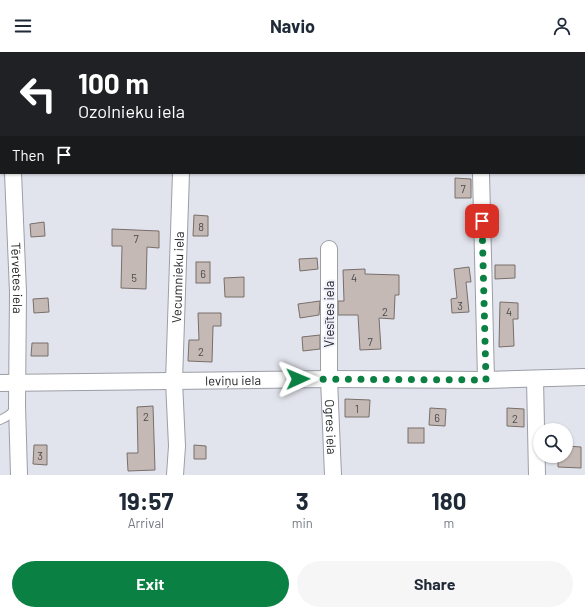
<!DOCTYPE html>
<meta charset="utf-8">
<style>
:root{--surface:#fff;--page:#f6f6f7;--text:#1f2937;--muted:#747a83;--accent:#0b8043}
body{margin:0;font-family:Barlow,sans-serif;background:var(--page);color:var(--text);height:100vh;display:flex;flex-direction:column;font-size:15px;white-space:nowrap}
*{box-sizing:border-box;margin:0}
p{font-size:13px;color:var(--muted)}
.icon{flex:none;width:22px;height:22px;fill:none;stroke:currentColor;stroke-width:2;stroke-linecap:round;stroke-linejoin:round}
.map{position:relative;height:423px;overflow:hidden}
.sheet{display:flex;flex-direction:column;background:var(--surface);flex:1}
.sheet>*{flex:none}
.guide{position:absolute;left:0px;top:0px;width:585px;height:122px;box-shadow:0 1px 3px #0004;background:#202124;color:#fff;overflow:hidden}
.buttons{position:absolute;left:533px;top:371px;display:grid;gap:8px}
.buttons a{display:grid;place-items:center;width:40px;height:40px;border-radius:50%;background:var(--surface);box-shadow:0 1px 3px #0004;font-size:20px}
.pin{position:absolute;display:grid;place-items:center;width:34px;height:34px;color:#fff;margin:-17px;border-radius:8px;box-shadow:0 2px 6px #0006}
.me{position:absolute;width:44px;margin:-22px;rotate:89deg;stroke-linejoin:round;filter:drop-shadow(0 0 3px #0008)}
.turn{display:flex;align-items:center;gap:14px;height:84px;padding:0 12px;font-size:18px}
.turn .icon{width:52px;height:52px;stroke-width:2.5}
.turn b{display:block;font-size:28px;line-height:34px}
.then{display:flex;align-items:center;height:38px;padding:0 12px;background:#0003;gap:8px;font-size:15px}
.eta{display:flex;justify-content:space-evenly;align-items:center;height:68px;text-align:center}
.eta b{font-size:24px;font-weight:700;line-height:28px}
.button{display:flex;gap:8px;margin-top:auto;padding:8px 12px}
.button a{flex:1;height:46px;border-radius:24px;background:var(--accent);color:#fff;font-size:16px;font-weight:700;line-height:46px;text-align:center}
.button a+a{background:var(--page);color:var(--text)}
header{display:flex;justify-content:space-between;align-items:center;height:52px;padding:0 12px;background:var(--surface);font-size:18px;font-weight:700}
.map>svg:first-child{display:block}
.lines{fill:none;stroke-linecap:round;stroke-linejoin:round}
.stream{stroke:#22a4a5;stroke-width:4}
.building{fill:#c4b9b5;stroke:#786e6a}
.lane-casing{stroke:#9c9ea7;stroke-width:10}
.street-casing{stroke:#9c9ea7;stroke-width:18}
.lane{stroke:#fff;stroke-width:8}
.street{stroke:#fff;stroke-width:16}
.route{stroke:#0b8043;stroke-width:7;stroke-dasharray:0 12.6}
.labels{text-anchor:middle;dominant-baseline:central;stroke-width:4;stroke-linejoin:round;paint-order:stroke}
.number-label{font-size:11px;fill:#4b494b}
.street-label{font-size:13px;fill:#232428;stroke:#eff1fb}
</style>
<header><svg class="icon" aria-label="menu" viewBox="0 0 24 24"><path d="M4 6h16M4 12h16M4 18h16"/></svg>Navio<svg class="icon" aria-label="person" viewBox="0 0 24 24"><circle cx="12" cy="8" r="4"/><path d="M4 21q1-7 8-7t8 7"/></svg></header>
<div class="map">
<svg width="585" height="423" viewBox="0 0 585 423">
<rect width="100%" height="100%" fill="#e2e4ed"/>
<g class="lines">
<g class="stream">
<path d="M 283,1 L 283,0"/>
<path d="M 584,35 L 585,35"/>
<path d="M 0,66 L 1,66"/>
</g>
</g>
<g class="building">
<path d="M 455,126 L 471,127 L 471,146 L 455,146 Z"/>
<path d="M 194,163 L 208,164 L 208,184 L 193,184 Z"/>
<path d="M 44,170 L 45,184 L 31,185 L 30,172 Z"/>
<path d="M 112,177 L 159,179 L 159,196 L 147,195 L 146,237 L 121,236 L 122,194 L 112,194 Z"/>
<path d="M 317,206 L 318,217 L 300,219 L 299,207 Z"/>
<rect x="196" y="210" width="14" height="21"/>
<path d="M 495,213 L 515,213 L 515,226 L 495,227 Z"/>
<path d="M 469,215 L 471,230 L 466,230 L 469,260 L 452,261 L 451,247 L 457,246 L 454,217 Z"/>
<path d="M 365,217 L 365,222 L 399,223 L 399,243 L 395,243 L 394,267 L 379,266 L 381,297 L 360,298 L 358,263 L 338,263 L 338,249 L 344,249 L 343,218 Z"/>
<path d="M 244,225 L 244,245 L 225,245 L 224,226 Z"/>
<path d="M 48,246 L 49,260 L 34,261 L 33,247 Z"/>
<path d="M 320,249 L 319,263 L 300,266 L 298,252 Z"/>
<path d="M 500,250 L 518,251 L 518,267 L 513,267 L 514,294 L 499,295 Z"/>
<path d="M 198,261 L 221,261 L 221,274 L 213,274 L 212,310 L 188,309 L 189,288 L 199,288 Z"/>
<path d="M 320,283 L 320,297 L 303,299 L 302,285 Z"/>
<path d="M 32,291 L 48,291 L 48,304 L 31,304 Z"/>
<path d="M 345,347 L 370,348 L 369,365 L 345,365 Z"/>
<path d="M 153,354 L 155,418 L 128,419 L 127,401 L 138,401 L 137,355 Z"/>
<path d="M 430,356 L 446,357 L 445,374 L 429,373 Z"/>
<path d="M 507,356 L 524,357 L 524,375 L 507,374 Z"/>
<rect x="408" y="376" width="16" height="15"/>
<path d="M 34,393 L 47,393 L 47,413 L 33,412 Z"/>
<path d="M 194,393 L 206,394 L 206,407 L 194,407 Z"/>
<path d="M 566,394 L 581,395 L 581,416 L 558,415 L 558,404 L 566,404 Z"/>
</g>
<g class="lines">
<defs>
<path id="lane" d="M 0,368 C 7,365 12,362 16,355"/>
<g id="street">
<path d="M 206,1 L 206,0"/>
<path d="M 352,1 L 352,0"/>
<path d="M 491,1 L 491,0"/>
<path d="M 584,23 L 585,23"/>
<path id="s1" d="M 13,121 L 18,240 L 17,353 L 19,423"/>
<path d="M 481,121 L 486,328"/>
<path id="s2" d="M 329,197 L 329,327 L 333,423"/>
<path d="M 535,327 L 537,423"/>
<path id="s3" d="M 0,331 L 329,327 L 486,328 L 585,325"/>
<path id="s4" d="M 175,423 L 177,394 L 174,329 L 181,121"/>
</g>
</defs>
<use href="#lane" class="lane-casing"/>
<use href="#street" class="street-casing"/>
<use href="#lane" class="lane"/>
<use href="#street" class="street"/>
</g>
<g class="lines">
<path class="route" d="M 298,327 L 486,328 L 482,169"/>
</g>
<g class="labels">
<g class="number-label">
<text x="463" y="136">7</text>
<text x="201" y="174">8</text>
<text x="136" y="186">7</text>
<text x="203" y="221">6</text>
<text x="134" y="225">5</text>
<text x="354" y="225">4</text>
<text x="460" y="253">3</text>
<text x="385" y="259">2</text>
<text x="509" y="259">4</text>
<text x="370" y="289">7</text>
<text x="201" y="299">2</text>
<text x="357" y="356">1</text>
<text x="146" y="364">2</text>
<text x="437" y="365">6</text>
<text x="515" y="366">2</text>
<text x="40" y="403">3</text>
</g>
<g class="street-label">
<text stroke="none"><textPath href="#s4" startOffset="198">Vecumnieku iela</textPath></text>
<text stroke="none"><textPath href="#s1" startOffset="105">Tērvetes iela</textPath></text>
<text transform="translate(329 262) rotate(-90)">Viesītes iela</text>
<text stroke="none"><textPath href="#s3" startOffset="233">Ieviņu iela</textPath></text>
<text stroke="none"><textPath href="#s2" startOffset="178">Ogres iela</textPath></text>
</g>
</g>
</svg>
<div class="buttons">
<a><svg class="icon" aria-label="search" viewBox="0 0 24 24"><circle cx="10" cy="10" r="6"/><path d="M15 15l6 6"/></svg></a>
</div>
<div class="pin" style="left:482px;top:169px;background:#d93025"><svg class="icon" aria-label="arrive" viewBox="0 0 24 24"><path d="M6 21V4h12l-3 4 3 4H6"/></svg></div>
<svg class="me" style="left:298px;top:327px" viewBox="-20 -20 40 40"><path d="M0-17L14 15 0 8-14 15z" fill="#0b8043" stroke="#fff" stroke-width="4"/></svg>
<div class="guide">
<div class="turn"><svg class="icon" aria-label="left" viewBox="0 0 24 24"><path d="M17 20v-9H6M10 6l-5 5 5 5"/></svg><div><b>100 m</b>Ozolnieku iela</div></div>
<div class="then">Then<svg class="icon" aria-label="arrive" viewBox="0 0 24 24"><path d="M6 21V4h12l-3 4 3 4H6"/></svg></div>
</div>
</div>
<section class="sheet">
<div class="eta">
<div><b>19:57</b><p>Arrival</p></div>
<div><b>3</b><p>min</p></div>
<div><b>180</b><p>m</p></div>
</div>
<div class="button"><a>Exit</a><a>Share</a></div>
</section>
